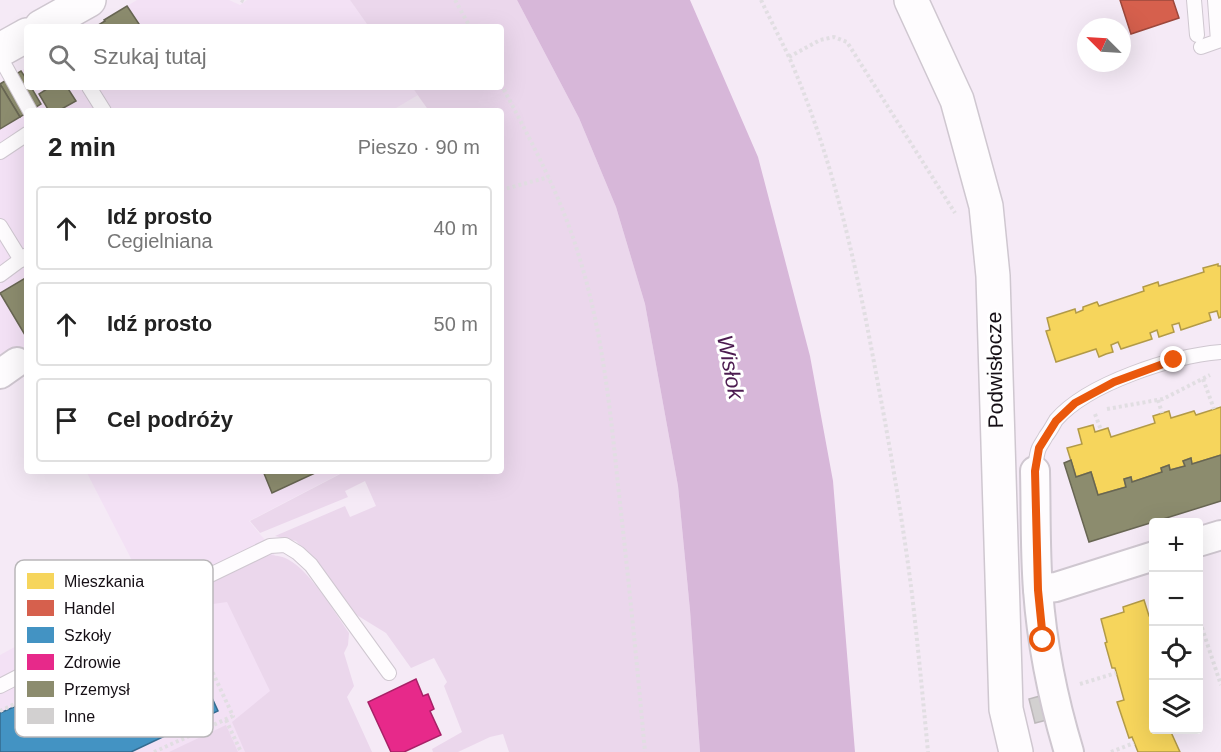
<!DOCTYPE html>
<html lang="pl">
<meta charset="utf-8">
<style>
:root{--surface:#fff;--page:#f2f2f2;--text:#222;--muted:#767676;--line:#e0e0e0}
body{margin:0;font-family:Arial,sans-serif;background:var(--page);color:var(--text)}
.controls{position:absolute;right:18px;bottom:18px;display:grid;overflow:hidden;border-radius:6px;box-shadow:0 6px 24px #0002}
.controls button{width:54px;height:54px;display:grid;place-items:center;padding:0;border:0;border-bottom:2px solid var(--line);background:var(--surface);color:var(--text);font:30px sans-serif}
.compass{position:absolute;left:1077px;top:18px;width:54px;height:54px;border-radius:50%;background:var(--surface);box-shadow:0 6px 24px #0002;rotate:294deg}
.stop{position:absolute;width:18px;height:18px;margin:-14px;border:4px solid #ea580c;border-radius:50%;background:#fff}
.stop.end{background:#ea580c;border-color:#fff;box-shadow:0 2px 6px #0008}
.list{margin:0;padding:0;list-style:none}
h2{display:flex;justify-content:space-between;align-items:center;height:78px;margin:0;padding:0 24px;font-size:26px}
h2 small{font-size:20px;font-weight:400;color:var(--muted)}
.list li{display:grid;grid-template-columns:39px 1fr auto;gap:18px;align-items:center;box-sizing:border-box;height:84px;margin:0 12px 12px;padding:0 12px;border:2px solid var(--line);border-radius:6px}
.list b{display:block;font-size:22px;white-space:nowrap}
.list p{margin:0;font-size:20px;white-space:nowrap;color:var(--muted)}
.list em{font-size:20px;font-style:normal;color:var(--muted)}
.icon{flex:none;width:33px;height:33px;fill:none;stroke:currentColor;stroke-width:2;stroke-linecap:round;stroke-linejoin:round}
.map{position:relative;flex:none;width:1221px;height:752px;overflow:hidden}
.search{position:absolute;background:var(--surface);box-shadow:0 6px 24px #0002;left:24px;top:24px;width:480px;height:66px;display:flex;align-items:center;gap:15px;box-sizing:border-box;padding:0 21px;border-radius:6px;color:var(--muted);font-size:22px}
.panel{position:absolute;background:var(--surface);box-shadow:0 6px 24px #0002;left:24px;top:108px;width:480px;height:366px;border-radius:6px}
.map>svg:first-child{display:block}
.built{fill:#f3e1f5}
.green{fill:#ebd7ec}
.water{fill:#d7b7d9}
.homes{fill:#f6d55c;stroke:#b29a47;stroke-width:1.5}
.shops{fill:#d6604d;stroke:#9c483c;stroke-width:1.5}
.schools{fill:#4393c3;stroke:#356b8f;stroke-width:1.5}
.health{fill:#e7298a;stroke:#a82167;stroke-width:1.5}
.industry{fill:#8c8c6e;stroke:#686653;stroke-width:1.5}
.building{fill:#d2d0d0;stroke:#bcb8ba;stroke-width:1.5}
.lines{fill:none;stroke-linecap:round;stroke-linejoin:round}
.service-casing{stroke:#cfc7d0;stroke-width:16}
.minor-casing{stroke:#cfc7d0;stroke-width:32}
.tertiary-casing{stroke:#cfc7d0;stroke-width:36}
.path{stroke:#e1dee2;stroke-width:4;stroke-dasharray:3 3;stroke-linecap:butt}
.service{stroke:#fefcfe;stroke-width:14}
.minor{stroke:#fefcfe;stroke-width:28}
.tertiary{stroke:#fefcfe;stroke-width:33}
.route{stroke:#ea580c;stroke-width:8}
.labels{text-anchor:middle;stroke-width:6;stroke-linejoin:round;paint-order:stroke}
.street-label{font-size:21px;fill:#150f15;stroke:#fff}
.water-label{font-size:22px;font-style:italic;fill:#4c1b50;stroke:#fff}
.key{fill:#fff;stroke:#b9b7b9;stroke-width:1.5}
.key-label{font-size:16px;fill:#150f15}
</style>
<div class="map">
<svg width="1221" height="752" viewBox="0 0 1221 752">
<rect width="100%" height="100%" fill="#f5eaf6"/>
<g class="built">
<path d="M137,0h92l11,5 7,-5h103l19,27h-276z"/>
<path d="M27,67v20h385l6,8 -27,16h-364v223l-2,1 2,10 -27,15v-276z"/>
<path d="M86,471h259l-96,50 21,25 99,206h-369v-97l141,-77z"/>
</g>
<g class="green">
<path d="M350,0h167l62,118 37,89 29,97 33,182 12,124 10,142h-191l-6,-18 -13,3 -32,15h-25l-1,-3 30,-17 -18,-46 3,-4 -13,-24 -23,10 -25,-35 -31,-19 -40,-53 -19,-20 -21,-5 70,-30 5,11 26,-11 -11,-25 -20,10 3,6 -88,36 -10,-12 96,-50h155v-63l1,-1 -1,-8v-288h-72l-17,-24h89v-60h-132z"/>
<path d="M271,555c7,1 12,1 18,5 21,11 46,53 60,73l-1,12 -4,8 10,33 -7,11 25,55h-127l-13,-30 38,-31 -43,-89 -28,4 -7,-15 67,-34z"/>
<path d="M226,725l12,27h-69z"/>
</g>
<path class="water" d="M517,0h173l68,157 52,199 23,125 22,271h-155l-10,-142 -12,-124 -33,-182 -29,-97 -37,-89z"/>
<g class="homes">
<path d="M1218,264v2h3v51l-2,1 -2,-7 -8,2 2,7 -30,10 -2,-7 -7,2 2,7 -15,5 -2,-7 -7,3 2,6 -31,10 -3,-7 -7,3 2,7 -7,2 -7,3 -3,-8 -40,13 -10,-31 4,-1 -3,-12 28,-9 1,4 7,-3v-3l14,-5 2,4 45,-15 -1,-4 15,-5 1,4 45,-14 -1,-4z"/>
<path d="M1221,407v48l-29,9 -1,-6 -8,3 2,5 -15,4 -1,-5 -8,3 1,4 -30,10 -1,-5 -7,2 2,8 -28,8 -7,-23 -15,5 -9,-29 15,-4 -4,-15 15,-4 2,7 13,-4 3,9 44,-14 -2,-7 16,-5 2,7 23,-7 2,4z"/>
<path d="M1144,600l5,16 5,-1v41l-4,1 4,11v62h16l10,22h-42l-6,-15 -3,1 -12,-36 7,-2 -9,-32h-3l-7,-25 2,-1 -6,-23 23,-7 -1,-5z"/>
</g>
<path class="shops" d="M1120,0h53l6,18 -48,16z"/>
<path class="schools" d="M171,609l47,102 -87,41h-131v-39l16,-7 7,17 40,-18 -2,-4 35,-16 12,27 49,-23 -28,-60z"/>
<path class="health" d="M416,679l7,17 5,-2 6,15 -4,2 11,24 -37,17h-13l-23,-50z"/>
<g class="industry">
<path d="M127,6l14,21h-46l10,-6 -1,-1z"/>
<path d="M21,71l6,9v7h4l10,17 -21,13 -20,-33z"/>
<path d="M0,84l20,33 -20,12z"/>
<path d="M50,87h17l9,14 -18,10h-9l-10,-17z"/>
<path d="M27,277v57l-2,1 -25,-42z"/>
<path d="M1221,455v46l-132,41 -25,-79 7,-3 5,17 15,-5 7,23 28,-8 -2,-8 7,-2 1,5 30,-10 -1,-4 8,-3 1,5 15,-4 -2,-5 8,-3 1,6z"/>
<path d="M263,471h52v2l-43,20z"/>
</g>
<path class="building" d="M1040,696l7,24 -12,3 -6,-24z"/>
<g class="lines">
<g class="service-casing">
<g id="service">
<path d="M1194,0l3,35"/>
<path d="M1201,47l17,-6 -3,-41"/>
<path d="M0,57l30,54"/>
<path d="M89,87l15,24"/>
<path d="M0,152l27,-18"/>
<path d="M0,226l21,34"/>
<path d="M0,275l27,-20"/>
<path d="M1035,471c1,-7 1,-16 4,-23 2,-4 5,-8 7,-12 4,-5 7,-11 10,-16 32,-37 117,-64 165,-68"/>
<path d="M0,686l66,-34 49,-31 155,-75 15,-1 13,8 13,12 78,108"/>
</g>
</g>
<g class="minor-casing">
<g id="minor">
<path d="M0,374l17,-12"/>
<path d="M1035,471c1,40 0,80 3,119 4,55 15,109 31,162"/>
<path d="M1198,542l23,-7"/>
<path d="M1038,589l18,-2 98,-31"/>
</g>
</g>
<g class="tertiary-casing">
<g id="tertiary">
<path d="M911,0l46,100 29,106 7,70 13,433 10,43"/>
<path d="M41,27l48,-27"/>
<path d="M0,50l27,-15"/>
</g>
</g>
<g class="path">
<path d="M241,0l4,2"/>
<path d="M455,0l15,27"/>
<path d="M761,0c9,19 19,38 28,57 42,96 65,198 84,300 15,79 29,158 39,237 6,53 11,105 16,158"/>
<path d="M789,57l31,-17 14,-3 13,5 108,171"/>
<path d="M501,84c29,55 59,110 77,169 24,75 32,154 40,232 10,89 19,178 27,267"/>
<path d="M501,190l48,-13"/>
<path d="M1203,379l11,30"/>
<path d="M1158,400l4,13"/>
<path d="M1107,409l56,-10 47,-24"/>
<path d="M1095,414l6,16"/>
<path d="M1198,616l23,69"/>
<path d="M1080,684l36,-11"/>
<path d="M0,711l17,-8 7,16 36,-15 -3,-5 17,-8 21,-32"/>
<path d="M226,720l15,32"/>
<path d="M154,752l79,-36 -50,-107"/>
<path d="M1111,752l23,-9"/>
</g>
<use href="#service" class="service"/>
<use href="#minor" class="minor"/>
<use href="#tertiary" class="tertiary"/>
</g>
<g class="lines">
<path class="route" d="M1043,640l-5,-50 -3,-119 4,-23 17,-27 19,-18 39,-21 60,-22"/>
</g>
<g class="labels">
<g class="street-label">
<text transform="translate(995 370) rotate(-91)" y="7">Podwisłocze</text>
</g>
<g class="water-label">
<text transform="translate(731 367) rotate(79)" y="8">Wisłok</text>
</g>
</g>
<rect x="15" y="560" width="198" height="177" rx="9" class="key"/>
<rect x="27" y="573" width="27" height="16" fill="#f6d55c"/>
<rect x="27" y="600" width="27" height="16" fill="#d6604d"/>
<rect x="27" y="627" width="27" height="16" fill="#4393c3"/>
<rect x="27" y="654" width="27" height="16" fill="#e7298a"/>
<rect x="27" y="681" width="27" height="16" fill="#8c8c6e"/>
<rect x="27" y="708" width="27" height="16" fill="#d2d0d0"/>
<g class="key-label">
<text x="64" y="587">Mieszkania</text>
<text x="64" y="614">Handel</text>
<text x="64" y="641">Szkoły</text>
<text x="64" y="668">Zdrowie</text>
<text x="64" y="695">Przemysł</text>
<text x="64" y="722">Inne</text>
</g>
</svg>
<div class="controls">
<button>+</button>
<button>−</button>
<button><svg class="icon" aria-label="locate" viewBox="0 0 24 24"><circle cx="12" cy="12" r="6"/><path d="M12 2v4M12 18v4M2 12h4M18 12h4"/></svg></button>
<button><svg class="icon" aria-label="layers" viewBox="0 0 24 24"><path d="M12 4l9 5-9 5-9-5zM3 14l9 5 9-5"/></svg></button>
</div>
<svg class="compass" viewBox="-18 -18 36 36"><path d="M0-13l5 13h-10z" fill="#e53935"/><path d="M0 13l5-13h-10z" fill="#767676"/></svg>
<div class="stop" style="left:1043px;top:640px"></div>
<div class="stop end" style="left:1174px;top:360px"></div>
<div class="search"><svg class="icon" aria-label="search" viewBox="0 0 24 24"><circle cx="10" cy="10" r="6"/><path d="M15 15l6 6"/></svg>Szukaj tutaj</div>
<section class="panel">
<h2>2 min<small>Pieszo · 90 m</small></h2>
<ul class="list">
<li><svg class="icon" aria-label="ahead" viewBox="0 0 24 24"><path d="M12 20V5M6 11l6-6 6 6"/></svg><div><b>Idź prosto</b><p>Cegielniana</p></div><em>40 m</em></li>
<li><svg class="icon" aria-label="ahead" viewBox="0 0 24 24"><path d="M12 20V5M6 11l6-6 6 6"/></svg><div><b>Idź prosto</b></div><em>50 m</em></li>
<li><svg class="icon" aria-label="arrive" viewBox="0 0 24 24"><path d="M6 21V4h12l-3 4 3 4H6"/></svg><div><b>Cel podróży</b></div></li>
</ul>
</section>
</div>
